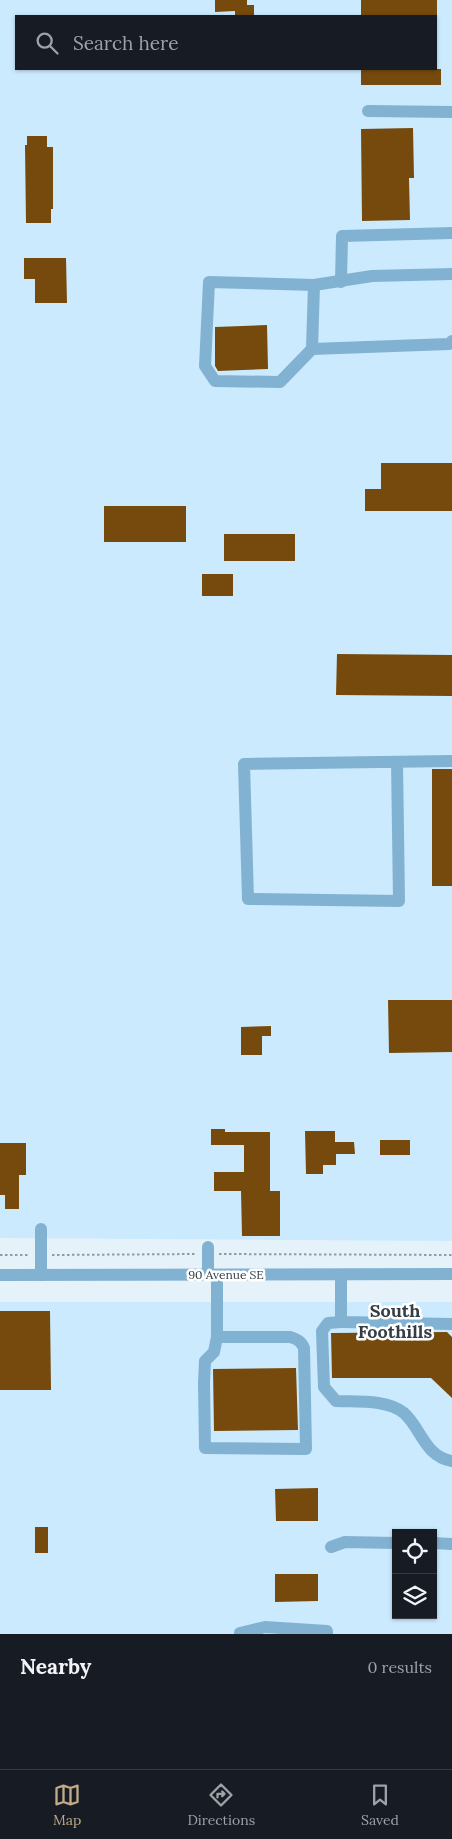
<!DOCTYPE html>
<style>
:root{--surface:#171b24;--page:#20242c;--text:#f1f3f6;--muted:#9ea1a6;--line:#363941;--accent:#c2ab87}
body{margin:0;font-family:Lora,serif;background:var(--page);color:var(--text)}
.controls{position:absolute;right:15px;bottom:15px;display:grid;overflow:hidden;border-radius:0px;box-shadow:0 1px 4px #0004}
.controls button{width:45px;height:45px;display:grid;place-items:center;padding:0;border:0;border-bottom:1px solid var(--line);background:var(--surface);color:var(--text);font:25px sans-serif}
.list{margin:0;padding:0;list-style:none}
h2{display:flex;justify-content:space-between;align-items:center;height:65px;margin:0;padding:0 20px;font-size:21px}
h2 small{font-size:16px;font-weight:400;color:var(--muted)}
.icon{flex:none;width:28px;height:28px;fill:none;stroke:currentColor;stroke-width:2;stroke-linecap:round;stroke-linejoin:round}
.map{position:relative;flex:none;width:452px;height:1634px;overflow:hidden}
.search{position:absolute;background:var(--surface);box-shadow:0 1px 4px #0004;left:15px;right:15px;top:15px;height:55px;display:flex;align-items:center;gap:12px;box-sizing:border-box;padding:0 18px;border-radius:0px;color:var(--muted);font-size:19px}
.sheet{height:135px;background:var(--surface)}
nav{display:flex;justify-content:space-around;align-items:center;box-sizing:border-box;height:70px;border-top:1px solid var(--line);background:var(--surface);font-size:14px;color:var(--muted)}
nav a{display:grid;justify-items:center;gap:2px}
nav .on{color:var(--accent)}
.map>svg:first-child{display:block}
.built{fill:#cceafe;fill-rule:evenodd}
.building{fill:#764a0c}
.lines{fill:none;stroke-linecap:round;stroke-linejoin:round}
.path{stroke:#909ca4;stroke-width:2;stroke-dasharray:2.5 2.5;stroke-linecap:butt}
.minor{stroke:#82b2d2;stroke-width:12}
.labels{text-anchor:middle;stroke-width:5;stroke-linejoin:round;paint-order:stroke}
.street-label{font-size:12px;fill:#323d45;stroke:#fff}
.district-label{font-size:18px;font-weight:bold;fill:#323d45;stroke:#fff}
</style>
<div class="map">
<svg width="452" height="1634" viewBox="0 0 452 1634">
<rect width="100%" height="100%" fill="#e6f2fa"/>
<g class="built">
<path d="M0,0h452v1241l-452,-3zM16,16h420v53h-420z"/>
<path d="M0,1302h452v332h-452zM396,1533h37v82h-37z"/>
</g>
<g class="building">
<path d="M215,0h32v5h7v11h-19v-5l-20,1z"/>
<rect x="361" y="0" width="76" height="16"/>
<rect x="361" y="69" width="80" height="16"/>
<path d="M413,128l1,50h-5l1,42 -48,1 -1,-92z"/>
<path d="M27,136h20v11h6v62h-2v14h-25l-1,-78h2z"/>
<path d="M24,258h42l1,45h-32v-24h-11z"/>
<path d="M267,325l1,44 -50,2 -3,-5v-39z"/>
<path d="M381,463h71v48h-87v-22h16z"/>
<rect x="104" y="506" width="82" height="36"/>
<rect x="224" y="534" width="71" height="27"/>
<rect x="202" y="574" width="31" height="22"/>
<path d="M337,654l115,1v41l-116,-1z"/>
<rect x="432" y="769" width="20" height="117"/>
<path d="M388,1000h64v52l-63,1z"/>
<path d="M271,1026v10h-9v19h-21v-28z"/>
<path d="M211,1129h14v3h45v59h10v45h-38l-1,-45h-27v-19h30v-27h-33z"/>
<path d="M305,1131h30v11h19l1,12h-19v11h-13v9h-17z"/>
<rect x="380" y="1140" width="30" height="15"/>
<path d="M0,1143h26v32h-7v34h-14v-14h-5z"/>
<path d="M0,1311h50l1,79h-51z"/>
<path d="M447,1332l5,5v61l-21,-20h-99l-1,-45z"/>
<path d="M296,1368l2,62 -84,1 -1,-62z"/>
<path d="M318,1488v33h-42l-1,-32z"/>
<rect x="35" y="1527" width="13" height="26"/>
<path d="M275,1574h43v27l-43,1z"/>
</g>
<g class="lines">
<g class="path">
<path d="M219,1254l233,1"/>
<path d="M0,1255h30"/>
<path d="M52,1255l145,-1"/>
</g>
<g class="minor">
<path d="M368,111l84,1"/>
<path d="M452,274l-80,2 -58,9 -105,-3 -4,84 10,15 65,1 32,-33 137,-5 3,-3"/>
<path d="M341,282l1,-46 110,-3"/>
<path d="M312,349l2,-64"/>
<path d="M397,762l2,139 -151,-2 -4,-135 208,-3"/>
<path d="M208,1247v28"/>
<path d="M0,1275l452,-1"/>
<path d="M41,1275v-46"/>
<path d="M217,1275v62l-3,15 -9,9 -1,22 1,65 101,1 -2,-101c-3,-7 -7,-9 -14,-11h-73"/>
<path d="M341,1275v47l111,2"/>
<path d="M341,1322l-13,1 -6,8 2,56 12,14c20,1 51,-2 68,12 17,15 21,44 48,48"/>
<path d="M433,1543l19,1"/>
<path d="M331,1547l14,-5 51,1"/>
<path d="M240,1634v-1l25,-6 62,4v3"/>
</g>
</g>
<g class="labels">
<g class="street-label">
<text x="226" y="1279">90 Avenue SE</text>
</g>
<g class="district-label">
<text x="395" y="1317">South<tspan x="395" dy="21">Foothills</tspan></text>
</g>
</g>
</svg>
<div class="controls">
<button><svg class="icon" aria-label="locate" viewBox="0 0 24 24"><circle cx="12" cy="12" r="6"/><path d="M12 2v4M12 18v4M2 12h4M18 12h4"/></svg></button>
<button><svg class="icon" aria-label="layers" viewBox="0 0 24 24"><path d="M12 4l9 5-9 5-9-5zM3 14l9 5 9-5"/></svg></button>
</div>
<div class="search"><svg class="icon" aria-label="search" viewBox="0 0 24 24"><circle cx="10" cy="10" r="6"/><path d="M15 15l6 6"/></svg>Search here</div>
</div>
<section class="sheet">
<h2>Nearby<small>0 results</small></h2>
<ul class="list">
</ul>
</section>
<nav>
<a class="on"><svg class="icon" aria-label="map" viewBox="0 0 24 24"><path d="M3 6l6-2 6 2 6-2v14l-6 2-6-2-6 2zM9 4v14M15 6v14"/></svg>Map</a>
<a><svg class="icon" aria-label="directions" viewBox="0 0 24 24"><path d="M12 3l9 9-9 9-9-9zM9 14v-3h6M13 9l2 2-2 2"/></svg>Directions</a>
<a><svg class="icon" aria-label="saved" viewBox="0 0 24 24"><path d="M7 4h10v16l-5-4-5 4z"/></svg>Saved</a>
</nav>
